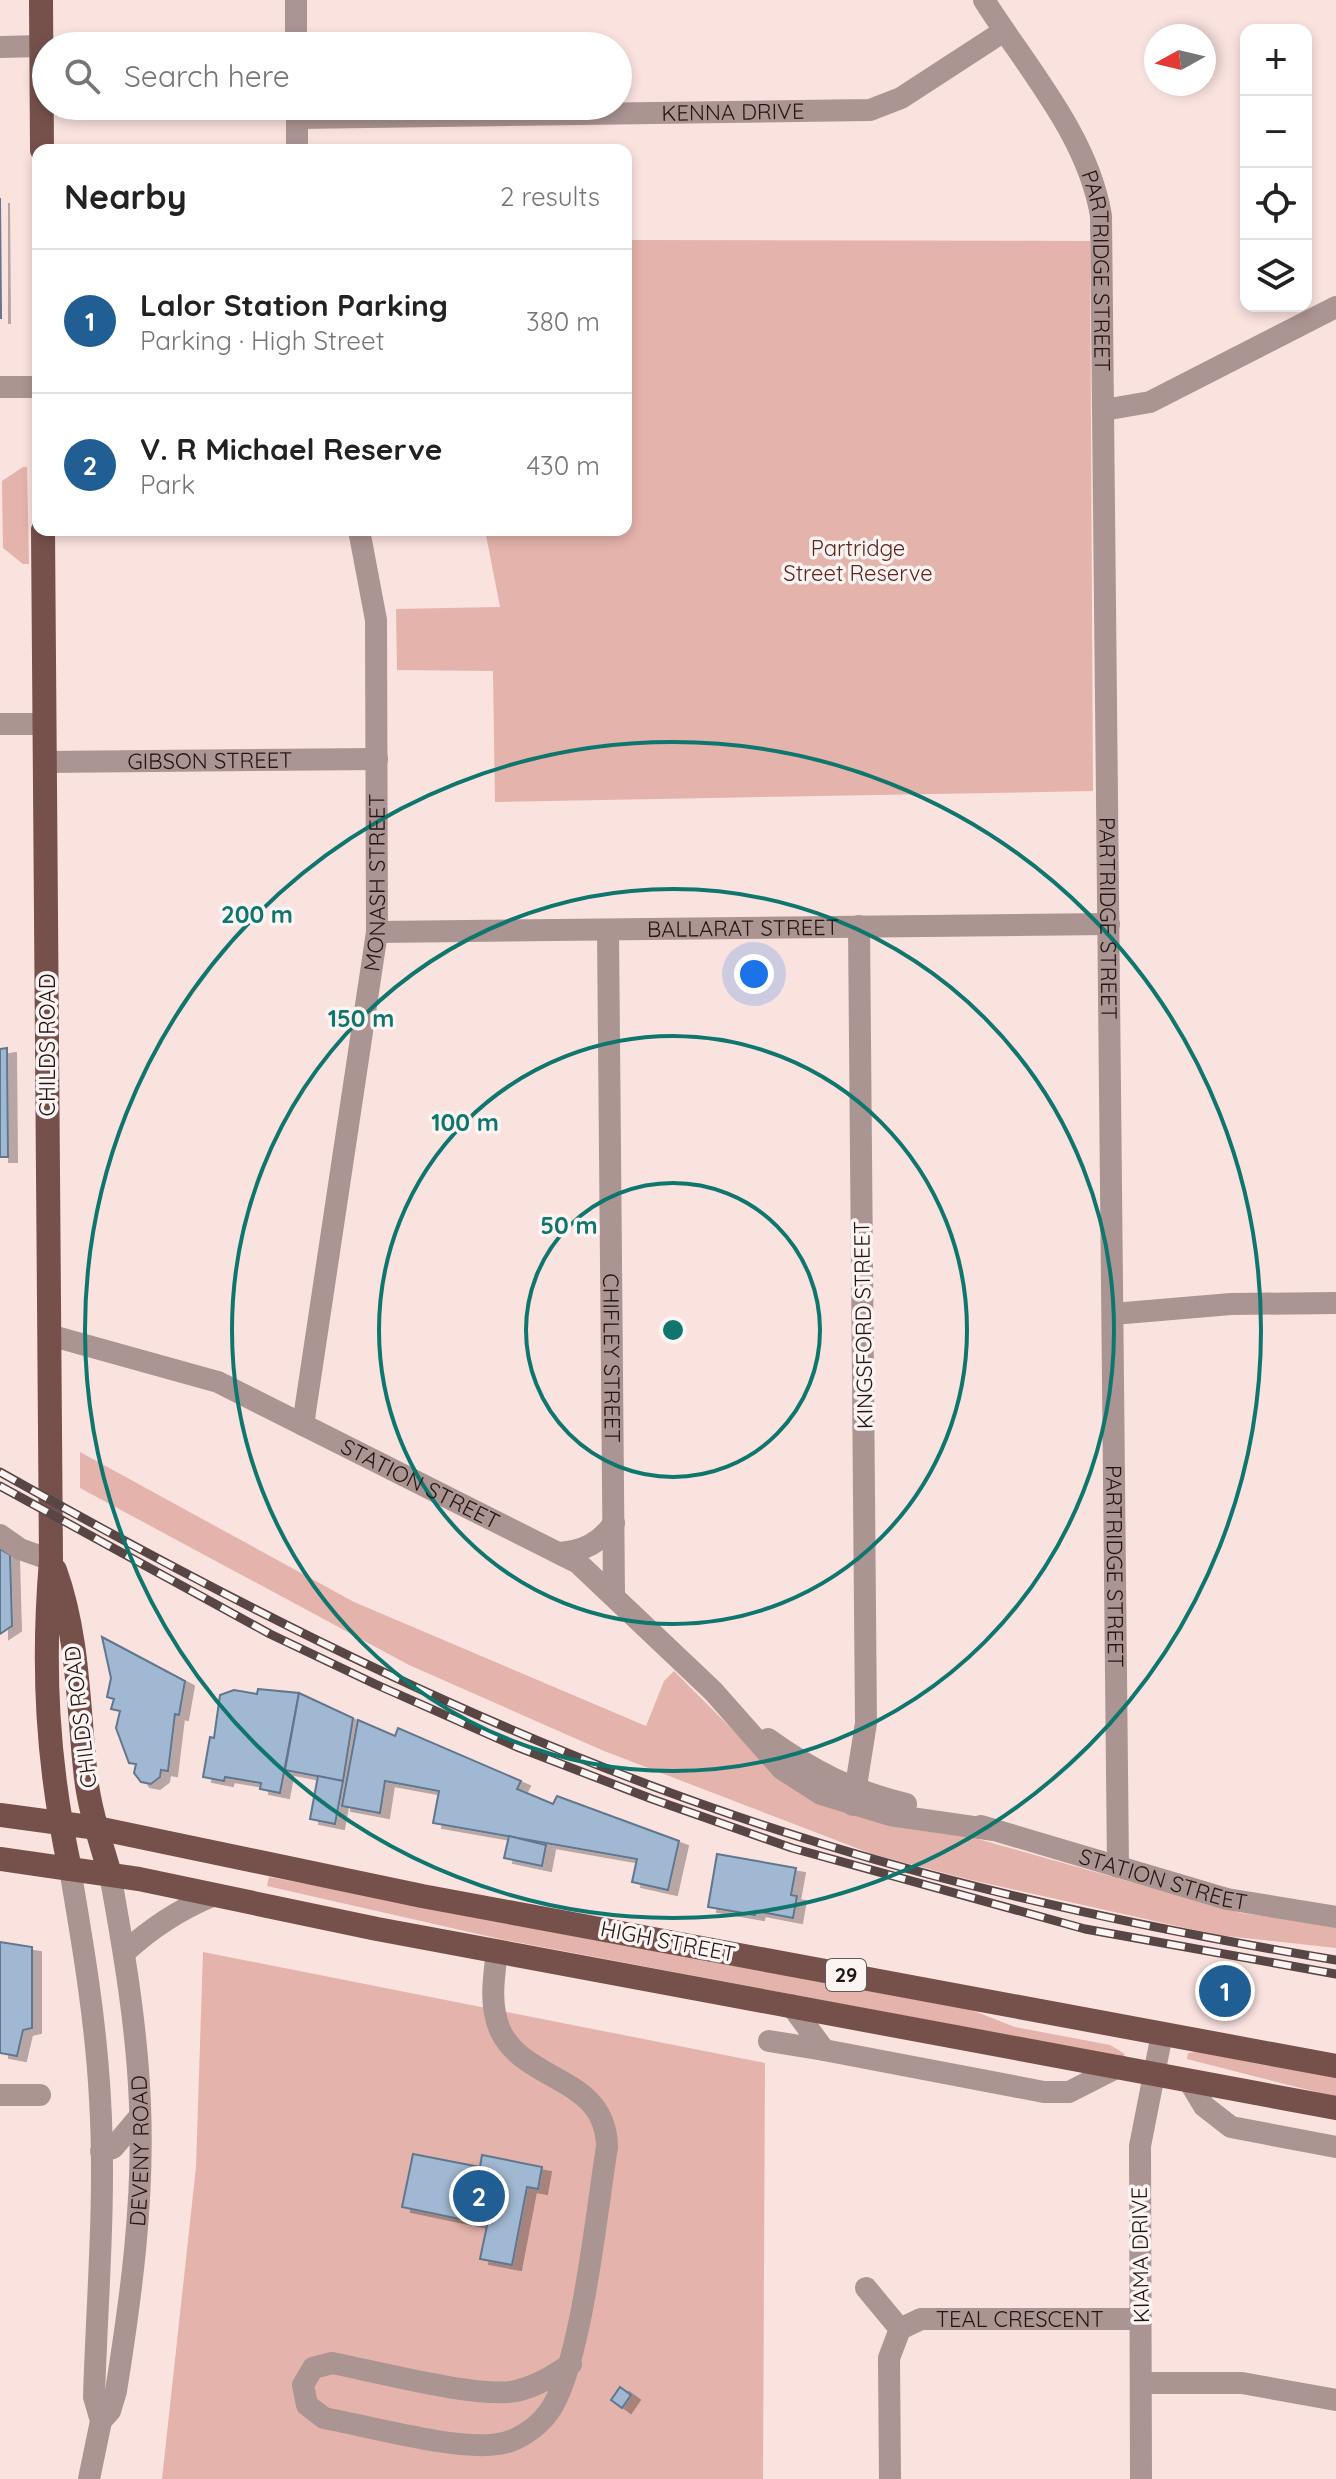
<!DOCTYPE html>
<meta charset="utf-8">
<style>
:root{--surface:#fff;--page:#f6f6f6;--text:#222;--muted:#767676;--line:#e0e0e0;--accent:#215e94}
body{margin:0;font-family:Quicksand,sans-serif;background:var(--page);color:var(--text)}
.controls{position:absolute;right:24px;top:24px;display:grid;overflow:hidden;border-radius:16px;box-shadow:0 4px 12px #0003}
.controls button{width:72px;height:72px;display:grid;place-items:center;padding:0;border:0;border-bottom:2px solid var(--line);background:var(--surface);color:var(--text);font:40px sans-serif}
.compass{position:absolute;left:1144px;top:24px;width:72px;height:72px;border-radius:50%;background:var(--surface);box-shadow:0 4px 12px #0003;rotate:262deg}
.you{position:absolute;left:754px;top:974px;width:28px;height:28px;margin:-20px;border:6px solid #fff;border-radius:50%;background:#1a73e8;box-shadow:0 0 0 12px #1a73e833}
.badge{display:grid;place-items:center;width:52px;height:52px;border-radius:50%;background:var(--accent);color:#fff;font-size:26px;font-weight:700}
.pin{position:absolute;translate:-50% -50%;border:4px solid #fff;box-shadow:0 2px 8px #0006}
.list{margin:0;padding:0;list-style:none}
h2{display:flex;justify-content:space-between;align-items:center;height:104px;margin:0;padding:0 32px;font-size:34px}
h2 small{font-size:26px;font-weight:400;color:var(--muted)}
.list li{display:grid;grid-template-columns:52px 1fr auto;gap:24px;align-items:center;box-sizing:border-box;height:144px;padding:0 32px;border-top:2px solid var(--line)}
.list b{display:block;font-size:30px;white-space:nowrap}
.list p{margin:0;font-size:26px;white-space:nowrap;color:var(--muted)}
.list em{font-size:26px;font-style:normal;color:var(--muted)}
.icon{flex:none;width:44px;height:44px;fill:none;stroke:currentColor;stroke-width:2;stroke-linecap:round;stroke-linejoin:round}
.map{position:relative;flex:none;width:1336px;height:2479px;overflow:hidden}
.search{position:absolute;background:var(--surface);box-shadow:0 4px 12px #0003;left:32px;top:32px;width:600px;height:88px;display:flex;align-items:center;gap:20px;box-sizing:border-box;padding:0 28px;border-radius:44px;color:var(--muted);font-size:30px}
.panel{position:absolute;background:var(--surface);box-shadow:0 4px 12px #0003;left:32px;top:144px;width:600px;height:392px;border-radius:16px}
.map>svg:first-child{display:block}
.green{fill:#e4b3ac}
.building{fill:#a0b8d1;stroke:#60778e;stroke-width:2;filter:url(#shadow)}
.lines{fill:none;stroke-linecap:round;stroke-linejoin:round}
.minor{stroke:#ab9592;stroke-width:22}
.major{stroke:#76514b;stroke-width:24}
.rail-casing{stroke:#574644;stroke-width:9}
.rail{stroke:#fcf4f2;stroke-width:6;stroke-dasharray:18;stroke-linecap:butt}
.ring{fill:none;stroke:#0f766e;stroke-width:4}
.labels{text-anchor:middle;stroke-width:7;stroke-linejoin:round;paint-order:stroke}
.shield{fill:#fcf4f2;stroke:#655957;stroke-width:2}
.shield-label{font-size:20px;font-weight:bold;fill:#241614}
.street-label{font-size:22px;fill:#241614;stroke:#fcf4f2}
.park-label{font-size:22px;fill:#60231d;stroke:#fcf4f2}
.centre{fill:#0f766e;stroke:#fcf4f2;stroke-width:4}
.ring-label{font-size:24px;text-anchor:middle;font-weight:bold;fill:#0f766e;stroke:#fcf4f2;stroke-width:7;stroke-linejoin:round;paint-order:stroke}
</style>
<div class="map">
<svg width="1336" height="2479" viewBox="0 0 1336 2479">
<defs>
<filter id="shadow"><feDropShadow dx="9" dy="5" stdDeviation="0" flood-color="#0004"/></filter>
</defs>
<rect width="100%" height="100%" fill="#fae2df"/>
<g class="green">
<path d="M626,240l464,1 3,550 -598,11 -2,-131 -96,-1 -1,-61 104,-2 -15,-77h141z"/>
<path d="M23,467h4l2,97h-6l-20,-16 -1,-67z"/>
<path d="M80,1452l274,150 292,124 18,-45 10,-10 92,92 201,73 274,77 95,12v23l-119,-13 -250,-56 -95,-25 -268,-103 -195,-86 -329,-177z"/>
<path d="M269,1877l692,129 54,21 95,18 15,9 -3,3 -622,-118 -233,-53z"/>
<path d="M203,1952l562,111 -2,416h-601l34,-312z"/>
<path d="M1196,2052l140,24v21l-149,-38 1,-6z"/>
</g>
<g class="building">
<path d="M0,198l1,120h-1z"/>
<path d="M7,1048l1,109h-8v-108z"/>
<path d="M0,1549l10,6 2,71 -12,8z"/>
<path d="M102,1637l83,44 -6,34 -4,-1 -7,57 -7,-1 -1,7 -9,7 -10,-2 -7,-9 2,-9 -7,-1 -13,-35 4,-17 -9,-2 3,-10 -7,-2 4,-19z"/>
<path d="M258,1689l41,4 -19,100 -20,-4 1,-6 -36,-6 -1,4 -21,-4 7,-40 4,1 6,-43 14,-5 23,4z"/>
<path d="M299,1693l54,25 -10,63 -58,-11z"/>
<path d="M358,1720l37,16 3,-8 123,53 -4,8 36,15 4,-8 122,45 -11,49 -36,-8 5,-23 -204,-36 6,-32 -54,-10 -5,32 -38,-7z"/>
<path d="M318,1776l25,5 -8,43 -25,-5z"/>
<path d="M509,1836l37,9 -4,21 -38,-8z"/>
<path d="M717,1854l79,14 -5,27 6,1 -4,22 -37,-7 -1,4 -47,-8z"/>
<path d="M0,1942l32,5v81l-9,2 -6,26 -17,-3z"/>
<path d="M413,2154l67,13 2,-12 60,12 -4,22 -11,-2 -15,78 -32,-6 9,-43 -9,-1 -1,8 -77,-16z"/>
<path d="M620,2387l11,8 -9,13 -11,-8z"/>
</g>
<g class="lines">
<g class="minor">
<path d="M296,0v46"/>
<path id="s1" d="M984,0c43,68 104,136 117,216l17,1651"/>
<path d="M0,47l41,-1"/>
<path d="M297,106v44"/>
<path id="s2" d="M297,118l573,-8 31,-12 103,-67"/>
<path d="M0,387h38"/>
<path d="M1104,410l46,-8 186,-95"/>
<path d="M0,724h44"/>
<path id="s3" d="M44,762l333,-3"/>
<path id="s4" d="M608,930l6,665"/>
<path id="s5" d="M377,932l732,-8"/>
<path d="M1113,1314l118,-10 105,-1"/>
<path id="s6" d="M49,1335l169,47 360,181 135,128 69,78 39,25 69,21 104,15"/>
<path id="s7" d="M303,1425l74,-493 -1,-312 -17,-90"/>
<path d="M0,1535l20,14 31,11"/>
<path d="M559,1553c25,-2 41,-10 55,-30"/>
<path d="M768,1739c44,32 85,52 138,65"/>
<path d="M853,1805l13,-82 -7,-797"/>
<path id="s8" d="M981,1826l246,73 109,18"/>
<path d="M70,1869c13,76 26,153 30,230 6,100 -3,199 -6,298l7,24 -12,58"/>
<path d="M497,1951c-3,26 -8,53 3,79 25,54 106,45 107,117 -10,60 -26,224 -59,266 -11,15 -32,29 -50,31 -40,7 -131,-18 -174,-26l-17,-13 -4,-20 10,-17 19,-5c41,8 148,36 184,28 21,-5 37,-15 55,-27"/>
<path d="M124,1953c27,-25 54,-43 88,-57"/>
<path d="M791,2005l33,45 220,42h25l51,-26"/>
<path d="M769,2041l55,9"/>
<path d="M1189,2081l15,25 27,21 105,20"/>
<path d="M0,2095h40"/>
<path d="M101,2151l12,-3 27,-32"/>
<path d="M866,2288l34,41"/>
<path d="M1141,2383h101l94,17"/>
<path id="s9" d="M101,2421l9,-10 6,-20c15,-94 28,-190 24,-286 -3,-78 -16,-154 -30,-231"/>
<path id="s10" d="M890,2479l-1,-121 11,-29 21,-10h220"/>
<path d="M1141,2479l-1,-333 22,-112"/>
</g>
<g class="major">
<path d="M41,0l1,150"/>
<path d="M43,530l8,1030c-9,108 -4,203 19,309"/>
<path d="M55,1570c24,66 23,139 31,208 4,33 15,65 24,96"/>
<path d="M0,1815l97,13 325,68 914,170"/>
<path d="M0,1859l139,20 238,50 959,179"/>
</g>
<g class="rail-casing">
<g id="rail">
<path d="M0,1472c254,143 517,276 797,364 176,56 357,94 539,124"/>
<path d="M0,1486l270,148 105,50 142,63 135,52 140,49 293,81 251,45"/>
</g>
</g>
<use href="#rail" class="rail"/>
</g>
<g class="ring">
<circle cx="673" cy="1330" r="147"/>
<circle cx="673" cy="1330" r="294"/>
<circle cx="673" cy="1330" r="441"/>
<circle cx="673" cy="1330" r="588"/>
</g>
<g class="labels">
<rect class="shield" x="826" y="1959" width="40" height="32" rx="6"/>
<g class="shield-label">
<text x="846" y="1982">29</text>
</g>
<g class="street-label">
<text dy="8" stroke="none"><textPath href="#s2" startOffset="436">KENNA DRIVE</textPath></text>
<text dy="8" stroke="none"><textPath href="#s1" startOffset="302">PARTRIDGE STREET</textPath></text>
<text dy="8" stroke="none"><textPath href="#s3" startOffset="166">GIBSON STREET</textPath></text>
<text dy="8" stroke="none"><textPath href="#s7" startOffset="548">MONASH STREET</textPath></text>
<text dy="8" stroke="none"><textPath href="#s1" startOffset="950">PARTRIDGE STREET</textPath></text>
<text dy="8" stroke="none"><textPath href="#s5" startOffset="366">BALLARAT STREET</textPath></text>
<text transform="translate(47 1045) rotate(-90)" y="8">CHILDS ROAD</text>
<text transform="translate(863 1325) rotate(-91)" y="8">KINGSFORD STREET</text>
<text dy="8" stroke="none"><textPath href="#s4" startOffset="428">CHIFLEY STREET</textPath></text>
<text dy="8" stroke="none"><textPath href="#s6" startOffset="402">STATION STREET</textPath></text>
<text dy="8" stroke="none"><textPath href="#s1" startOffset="1598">PARTRIDGE STREET</textPath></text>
<text transform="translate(80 1717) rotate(-97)" y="8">CHILDS ROAD</text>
<text dy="8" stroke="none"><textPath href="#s8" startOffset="190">STATION STREET</textPath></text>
<text transform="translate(668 1941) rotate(11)" y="8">HIGH STREET</text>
<text dy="8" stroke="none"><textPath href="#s9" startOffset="276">DEVENY ROAD</textPath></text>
<text transform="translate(1140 2255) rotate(-91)" y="8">KIAMA DRIVE</text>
<text dy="8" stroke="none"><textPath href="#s10" startOffset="274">TEAL CRESCENT</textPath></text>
</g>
<g class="park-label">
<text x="858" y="556">Partridge<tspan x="858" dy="25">Street Reserve</tspan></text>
</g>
</g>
<circle cx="673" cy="1330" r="12" class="centre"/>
<g class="ring-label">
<text x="257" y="923">200 m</text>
<text x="361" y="1027">150 m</text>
<text x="465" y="1131">100 m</text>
<text x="569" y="1234">50 m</text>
</g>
</svg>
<div class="controls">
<button>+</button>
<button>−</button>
<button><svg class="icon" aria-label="locate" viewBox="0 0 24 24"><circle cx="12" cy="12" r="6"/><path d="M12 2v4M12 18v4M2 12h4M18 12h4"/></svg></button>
<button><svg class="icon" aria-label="layers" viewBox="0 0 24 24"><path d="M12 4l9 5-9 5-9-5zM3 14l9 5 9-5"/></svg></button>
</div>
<svg class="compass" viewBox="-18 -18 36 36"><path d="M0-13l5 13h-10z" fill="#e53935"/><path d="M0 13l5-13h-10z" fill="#767676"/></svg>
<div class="you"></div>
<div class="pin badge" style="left:1225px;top:1991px">1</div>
<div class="pin badge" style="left:479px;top:2196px">2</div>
<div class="search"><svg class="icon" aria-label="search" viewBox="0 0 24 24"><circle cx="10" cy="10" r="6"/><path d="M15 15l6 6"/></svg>Search here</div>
<section class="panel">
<h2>Nearby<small>2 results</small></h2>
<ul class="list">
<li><span class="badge">1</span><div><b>Lalor Station Parking</b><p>Parking · High Street</p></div><em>380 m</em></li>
<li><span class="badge">2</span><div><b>V. R Michael Reserve</b><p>Park</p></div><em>430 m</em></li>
</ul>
</section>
</div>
